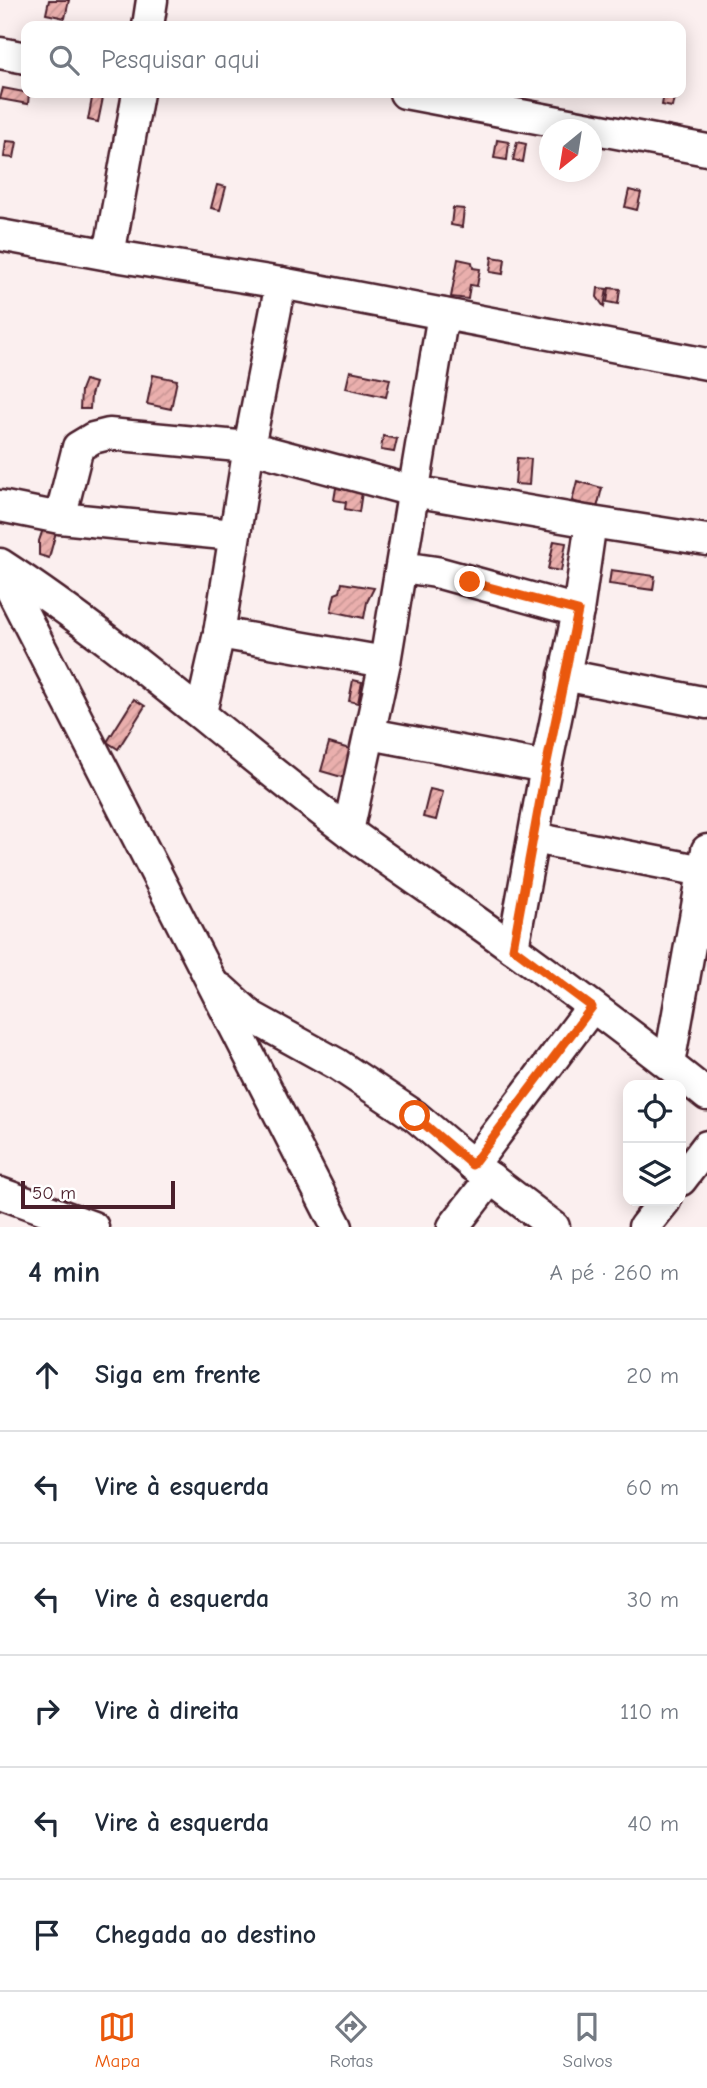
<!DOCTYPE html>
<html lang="pt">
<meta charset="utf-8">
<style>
:root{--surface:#fff;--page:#f6f6f7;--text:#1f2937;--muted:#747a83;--line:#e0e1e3;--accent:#ea580c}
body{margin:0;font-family:"Comic Neue",sans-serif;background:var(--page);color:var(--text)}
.controls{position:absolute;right:21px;bottom:21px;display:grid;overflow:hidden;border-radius:14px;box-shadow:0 4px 18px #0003}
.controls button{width:63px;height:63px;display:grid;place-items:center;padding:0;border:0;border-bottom:2px solid var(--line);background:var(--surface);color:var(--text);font:35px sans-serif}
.compass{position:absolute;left:539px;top:119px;width:63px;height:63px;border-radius:50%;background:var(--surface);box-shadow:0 4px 18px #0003;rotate:210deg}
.scale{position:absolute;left:21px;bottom:18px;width:154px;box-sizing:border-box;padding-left:7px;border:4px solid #4a1f2b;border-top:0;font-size:19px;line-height:24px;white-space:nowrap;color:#4a1f2b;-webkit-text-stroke:5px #fff;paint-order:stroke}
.stop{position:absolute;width:21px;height:21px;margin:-16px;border:5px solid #ea580c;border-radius:50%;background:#fff}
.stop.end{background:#ea580c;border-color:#fff;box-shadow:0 2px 7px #0008}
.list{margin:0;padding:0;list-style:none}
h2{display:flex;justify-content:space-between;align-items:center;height:91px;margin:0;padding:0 28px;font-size:30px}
h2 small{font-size:23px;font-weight:400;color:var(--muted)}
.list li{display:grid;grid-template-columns:46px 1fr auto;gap:21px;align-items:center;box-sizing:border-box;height:112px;padding:0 28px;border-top:2px solid var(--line)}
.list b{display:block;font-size:26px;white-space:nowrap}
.list em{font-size:23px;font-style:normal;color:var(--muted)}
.icon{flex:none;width:38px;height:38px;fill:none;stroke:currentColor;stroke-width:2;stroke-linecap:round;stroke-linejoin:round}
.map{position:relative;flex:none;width:707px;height:1227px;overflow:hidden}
.search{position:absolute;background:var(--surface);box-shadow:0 4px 18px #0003;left:21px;right:21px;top:21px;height:77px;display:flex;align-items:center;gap:18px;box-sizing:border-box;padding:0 24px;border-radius:14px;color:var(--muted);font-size:26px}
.sheet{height:763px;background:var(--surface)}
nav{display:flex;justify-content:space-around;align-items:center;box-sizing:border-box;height:98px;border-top:2px solid var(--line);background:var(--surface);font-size:19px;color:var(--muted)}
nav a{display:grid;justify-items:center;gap:4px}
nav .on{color:var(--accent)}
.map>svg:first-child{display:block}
.building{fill:url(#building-hatch);stroke:#4a1f2b;stroke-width:2}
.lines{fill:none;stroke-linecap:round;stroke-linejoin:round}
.minor-casing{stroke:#4a1f2b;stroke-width:35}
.minor{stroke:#fff;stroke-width:30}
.route{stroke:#ea580c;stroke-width:9}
</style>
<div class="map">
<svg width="707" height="1227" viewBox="0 0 707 1227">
<defs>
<pattern id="building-hatch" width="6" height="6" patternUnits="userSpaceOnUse" patternTransform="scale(1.75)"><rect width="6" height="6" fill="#eaafad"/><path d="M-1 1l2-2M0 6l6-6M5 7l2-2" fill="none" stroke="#ca9695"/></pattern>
</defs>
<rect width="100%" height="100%" fill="#fbefef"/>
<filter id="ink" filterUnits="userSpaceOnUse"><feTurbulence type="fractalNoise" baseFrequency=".0143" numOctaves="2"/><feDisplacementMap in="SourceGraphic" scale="14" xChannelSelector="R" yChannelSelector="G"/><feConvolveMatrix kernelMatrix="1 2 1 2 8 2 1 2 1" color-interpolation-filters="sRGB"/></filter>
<g filter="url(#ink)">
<g class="building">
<path d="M49,0h20l-4,18 -19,-4z"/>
<path d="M3,88l26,5 -1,11 -28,-5z"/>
<path d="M93,93h11l-6,29 -10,-2z"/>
<path d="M664,93h11l-3,14 -10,-2z"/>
<path d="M497,140l12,2 -2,18 -13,-2z"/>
<path d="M6,141l11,1 -3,16 -10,-1z"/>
<path d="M517,142l9,2 -3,18 -10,-2z"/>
<path d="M217,185l9,2 -6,23 -9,-2z"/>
<path d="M629,190l12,3 -4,17 -12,-3z"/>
<path d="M453,208l11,1 -2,18 -11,-2z"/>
<path d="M492,257l13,2 -2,15 -13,-2z"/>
<path d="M458,259l14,3 1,6 7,1 -3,17 -7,-1 -2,14 -17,-2z"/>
<path d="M598,288l9,1 -3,18 -7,-10z"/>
<path d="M609,288l11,1 -2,15 -11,-2z"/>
<path d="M350,371l40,8 -4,18 -40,-9z"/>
<path d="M153,375l24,5 -6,29 -24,-5z"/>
<path d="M85,380l10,3 -4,12 -1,14h-10l1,-19z"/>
<path d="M383,436l14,3 -3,13 -13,-2z"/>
<path d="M517,458l14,1 -2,26 -14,-1z"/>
<path d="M577,481l25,7 -5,20 -25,-7z"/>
<path d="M336,488l26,4 -3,20 -14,-3 1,-7 -12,-2z"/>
<path d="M43,529l13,3 -7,26 -10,-3v-14z"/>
<path d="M554,541l12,2 -5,28 -13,-2z"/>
<path d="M611,570l44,6 -2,14 -44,-6z"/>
<path d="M342,583l32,5 -7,14 -3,16 -33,-7 4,-17 5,-2z"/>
<path d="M353,680l9,2 -4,21 -9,-2z"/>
<path d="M134,699l11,7 -27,43 -11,-7z"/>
<path d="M329,743l24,7 -8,28 -24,-7z"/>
<path d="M430,789l13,3 -7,28 -13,-3z"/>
</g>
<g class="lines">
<g class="minor-casing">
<g id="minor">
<path d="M148,26l4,-26"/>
<path d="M0,53l26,5"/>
<path d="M405,93l302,57"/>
<path d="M0,235l109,20 172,28 426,81"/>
<path d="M109,255l29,-162"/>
<path d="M0,506l60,12 18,-71 15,-9 16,-4 140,13 164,44 178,31 116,18"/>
<path d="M60,518l174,17"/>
<path d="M0,564c123,80 232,180 349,268 54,40 110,76 164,116 66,48 131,96 194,147"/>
<path d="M402,567l34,5 142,39"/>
<path d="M0,568l337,659"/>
<path d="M219,633l166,29"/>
<path d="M564,675l143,28"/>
<path d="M201,713l18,-80 30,-186 32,-164"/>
<path d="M370,734l176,33"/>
<path d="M348,831l37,-169 58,-348"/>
<path d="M534,838l169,33"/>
<path d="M513,948l33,-181 32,-156 13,-89"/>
<path d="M221,989l31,28 85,47 78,52 58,49 81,62"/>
<path d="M669,1064l38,-214"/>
<path d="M473,1165l119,-158"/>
<path d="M681,1180l26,-34"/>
<path d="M0,1193l93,34"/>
<path d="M453,1227l38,-49"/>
<path d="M644,1227l21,-26"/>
</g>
</g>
<use href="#minor" class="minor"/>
</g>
</g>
<g class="lines" filter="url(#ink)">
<path class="route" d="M415,1116l57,49 120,-158 -79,-59 33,-181 32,-156 -108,-29"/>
</g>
</svg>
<div class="controls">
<button><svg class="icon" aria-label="locate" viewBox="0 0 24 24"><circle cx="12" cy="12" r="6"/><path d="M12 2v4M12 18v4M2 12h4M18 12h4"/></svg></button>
<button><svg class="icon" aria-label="layers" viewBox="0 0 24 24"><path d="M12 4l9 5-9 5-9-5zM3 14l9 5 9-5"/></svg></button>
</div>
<svg class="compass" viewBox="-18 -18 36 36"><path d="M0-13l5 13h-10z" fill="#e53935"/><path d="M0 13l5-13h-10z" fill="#747a83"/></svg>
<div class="scale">50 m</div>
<div class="stop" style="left:415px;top:1116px"></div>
<div class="stop end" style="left:470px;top:582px"></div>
<div class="search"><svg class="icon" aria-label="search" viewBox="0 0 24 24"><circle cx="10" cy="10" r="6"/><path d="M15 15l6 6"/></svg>Pesquisar aqui</div>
</div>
<section class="sheet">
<h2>4 min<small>A pé · 260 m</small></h2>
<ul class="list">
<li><svg class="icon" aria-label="ahead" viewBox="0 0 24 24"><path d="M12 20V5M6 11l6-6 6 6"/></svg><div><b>Siga em frente</b></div><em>20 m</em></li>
<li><svg class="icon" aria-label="left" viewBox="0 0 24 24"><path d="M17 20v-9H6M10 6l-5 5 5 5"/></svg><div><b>Vire à esquerda</b></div><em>60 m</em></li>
<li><svg class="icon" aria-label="left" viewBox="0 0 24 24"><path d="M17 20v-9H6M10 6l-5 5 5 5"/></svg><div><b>Vire à esquerda</b></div><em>30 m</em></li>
<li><svg class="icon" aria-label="right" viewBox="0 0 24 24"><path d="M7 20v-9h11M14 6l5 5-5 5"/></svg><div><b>Vire à direita</b></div><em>110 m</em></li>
<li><svg class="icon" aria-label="left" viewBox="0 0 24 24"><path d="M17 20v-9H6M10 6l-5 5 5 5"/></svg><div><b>Vire à esquerda</b></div><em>40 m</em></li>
<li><svg class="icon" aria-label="arrive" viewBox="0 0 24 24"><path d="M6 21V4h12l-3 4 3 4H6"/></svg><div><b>Chegada ao destino</b></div></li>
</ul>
</section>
<nav>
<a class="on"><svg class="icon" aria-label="map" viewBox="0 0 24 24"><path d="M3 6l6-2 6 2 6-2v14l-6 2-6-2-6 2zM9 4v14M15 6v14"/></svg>Mapa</a>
<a><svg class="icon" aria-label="directions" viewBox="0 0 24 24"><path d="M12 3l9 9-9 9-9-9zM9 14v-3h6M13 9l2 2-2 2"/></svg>Rotas</a>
<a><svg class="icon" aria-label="saved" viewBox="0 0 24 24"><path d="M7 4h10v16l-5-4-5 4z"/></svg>Salvos</a>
</nav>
